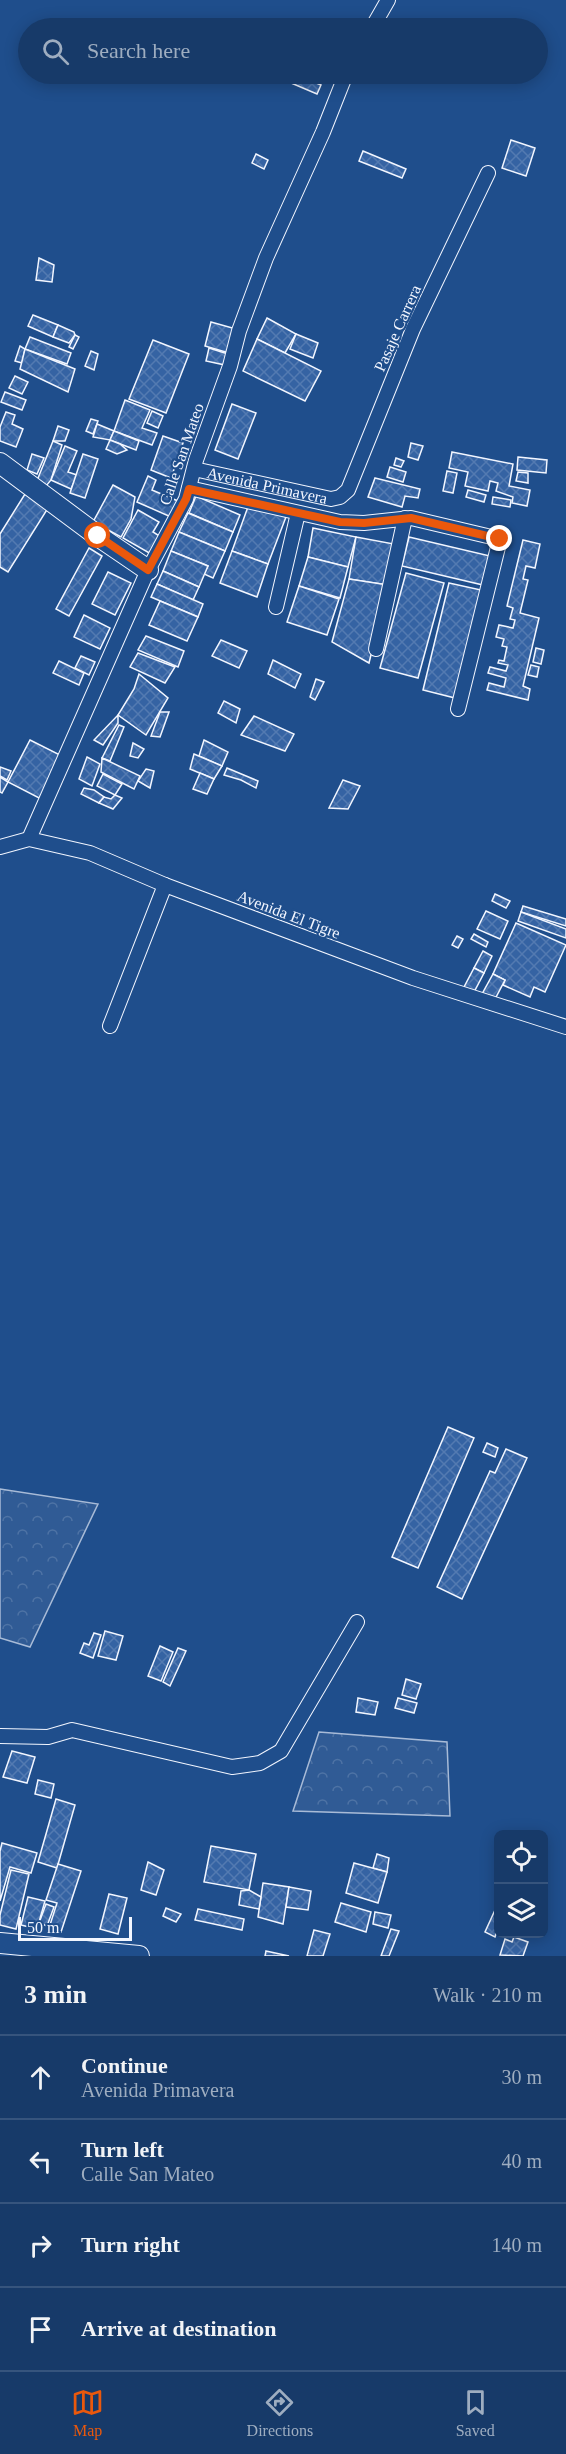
<!DOCTYPE html>
<meta charset="utf-8">
<style>
:root{--surface:#173a69;--page:#20416f;--text:#f1f3f6;--muted:#9eadc0;--line:#36547d;--accent:#ea580c}
body{margin:0;font-family:"Times New Roman",serif;background:var(--page);color:var(--text)}
.controls{position:absolute;right:18px;bottom:18px;display:grid;overflow:hidden;border-radius:9px;box-shadow:0 3px 15px #0003}
.controls button{width:54px;height:54px;display:grid;place-items:center;padding:0;border:0;border-bottom:2px solid var(--line);background:var(--surface);color:var(--text);font:30px sans-serif}
.scale{position:absolute;left:18px;bottom:15px;width:114px;box-sizing:border-box;padding-left:6px;border:3px solid #f2f6ff;border-top:0;font-size:16px;line-height:21px;white-space:nowrap;color:#f2f6ff;-webkit-text-stroke:4px #1f4e8c;paint-order:stroke}
.stop{position:absolute;width:18px;height:18px;margin:-14px;border:4px solid #ea580c;border-radius:50%;background:#fff}
.stop.end{background:#ea580c;border-color:#fff;box-shadow:0 2px 6px #0008}
.list{margin:0;padding:0;list-style:none}
h2{display:flex;justify-content:space-between;align-items:center;height:78px;margin:0;padding:0 24px;font-size:26px}
h2 small{font-size:20px;font-weight:400;color:var(--muted)}
.list li{display:grid;grid-template-columns:39px 1fr auto;gap:18px;align-items:center;box-sizing:border-box;height:84px;padding:0 24px;border-top:2px solid var(--line)}
.list b{display:block;font-size:22px;white-space:nowrap}
.list p{margin:0;font-size:20px;white-space:nowrap;color:var(--muted)}
.list em{font-size:20px;font-style:normal;color:var(--muted)}
.icon{flex:none;width:33px;height:33px;fill:none;stroke:currentColor;stroke-width:2;stroke-linecap:round;stroke-linejoin:round}
.map{position:relative;flex:none;width:566px;height:1956px;overflow:hidden}
.search{position:absolute;background:var(--surface);box-shadow:0 3px 15px #0003;left:18px;right:18px;top:18px;height:66px;display:flex;align-items:center;gap:15px;box-sizing:border-box;padding:0 21px;border-radius:33px;color:var(--muted);font-size:22px}
.sheet{height:414px;background:var(--surface)}
nav{display:flex;justify-content:space-around;align-items:center;box-sizing:border-box;height:84px;border-top:2px solid var(--line);background:var(--surface);font-size:16px;color:var(--muted)}
nav a{display:grid;justify-items:center;gap:3px}
nav .on{color:var(--accent)}
.map>svg:first-child{display:block}
.forest{fill:url(#forest-crowns);stroke:#a8bbd7;stroke-width:1.5}
.building{fill:url(#building-cross-hatch);stroke:#f2f6ff;stroke-width:1.5}
.lines{fill:none;stroke-linecap:round;stroke-linejoin:round}
.street-casing{stroke:#f2f6ff;stroke-width:16}
.secondary-casing{stroke:#f2f6ff;stroke-width:22}
.street{stroke:#1f4e8c;stroke-width:14}
.secondary{stroke:#1f4e8c;stroke-width:20}
.route{stroke:#ea580c;stroke-width:8}
.labels{text-anchor:middle;stroke-width:4.5;stroke-linejoin:round;paint-order:stroke}
.street-label{font-size:16px;fill:#f2f6ff;stroke:#1f4e8c}
</style>
<div class="map">
<svg width="566" height="1956" viewBox="0 0 566 1956">
<defs>
<pattern id="forest-crowns" width="20" height="18" patternUnits="userSpaceOnUse" patternTransform="scale(1.5)"><rect width="20" height="18" fill="#305b95"/><path d="M2 6a3 3 0 1 1 6 0M12 15a3 3 0 1 1 6 0" fill="none" stroke="#4e73a5"/></pattern>
<pattern id="building-cross-hatch" width="8" height="8" patternUnits="userSpaceOnUse" patternTransform="scale(1.5)"><rect width="8" height="8" fill="#3563a3"/><path d="M0 0l8 8M0 8l8-8" fill="none" stroke="#537ab1"/></pattern>
</defs>
<rect width="100%" height="100%" fill="#1f4e8c"/>
<g class="forest">
<path d="M0,1489l98,15 -68,143 -30,-9z"/>
<path d="M319,1732l128,10 3,74 -157,-5z"/>
</g>
<g class="building">
<path d="M270,74h25l26,11 -4,9z"/>
<path d="M511,140l24,8 -9,28 -24,-8z"/>
<path d="M363,151l43,18 -4,9 -43,-17z"/>
<path d="M256,154l12,6 -4,9 -12,-6z"/>
<path d="M39,258l15,7 -2,17 -16,-2z"/>
<path d="M33,315l25,10 -5,12 -25,-11z"/>
<path d="M267,318l29,16 -11,19 -28,-14z"/>
<path d="M211,322l25,7 -7,24 -24,-7z"/>
<path d="M58,325l16,7 1,3 -6,8 -16,-6z"/>
<path d="M296,334l22,9 -5,15 -23,-9z"/>
<path d="M75,335l4,2 -6,12 -4,-2z"/>
<path d="M30,337l41,16 -4,11 -42,-15z"/>
<path d="M257,339l64,32 -16,30 -62,-30z"/>
<path d="M153,340l36,14 -23,59 -37,-14z"/>
<path d="M20,346l5,3 -3,14 -7,-2z"/>
<path d="M209,348l19,6 -3,11 -19,-4z"/>
<path d="M25,349l50,20 -7,23 -48,-23z"/>
<path d="M91,351l7,3 -4,16 -9,-4z"/>
<path d="M15,376l13,6 -6,12 -13,-6z"/>
<path d="M5,392l21,8 -4,10 -21,-8z"/>
<path d="M125,400l25,10 -8,18 15,5 -5,12 -38,-14z"/>
<path d="M232,404l24,9 -18,46 -23,-9z"/>
<path d="M152,411l11,5 -5,12 -11,-5z"/>
<path d="M6,412l9,3 -3,9 11,5 -7,18 -16,-6v-14z"/>
<path d="M91,419l7,2 -5,13 -7,-3z"/>
<path d="M97,424l17,7 -4,9 -17,-3z"/>
<path d="M58,426l11,4 -4,11h-12z"/>
<path d="M114,431l25,10 -3,9 -26,-10z"/>
<path d="M163,436l20,7 -12,35 -20,-8z"/>
<path d="M110,440l10,4 7,6 -10,4 -11,-5z"/>
<path d="M53,441l9,4 -11,35 -5,6 -10,-3z"/>
<path d="M411,443l12,3 -5,14 -10,-3z"/>
<path d="M65,446l12,5 -9,21 9,3 -6,14 -20,-9z"/>
<path d="M452,452l61,12 -4,22 21,4 -3,16 -15,-3 1,-6 -17,-6 2,-8 -8,-2 -2,10 -23,-5 3,-14 -19,-4z"/>
<path d="M32,454l12,4 -7,16 -10,-4z"/>
<path d="M83,454l15,5 -13,39 -15,-5z"/>
<path d="M518,457l29,3 -1,13 -29,-3z"/>
<path d="M396,458l8,3 -3,6 -7,-2z"/>
<path d="M390,467l16,5 -3,10 -16,-5z"/>
<path d="M447,471l10,2 -4,20 -10,-2z"/>
<path d="M518,472l10,1v10l-12,-2z"/>
<path d="M148,476l8,4 -4,10 26,11 -7,16 -34,-15z"/>
<path d="M375,478l45,11 -2,9 -13,-2 -3,11 -34,-10z"/>
<path d="M113,485l22,12 -4,22 -10,18 -28,-15z"/>
<path d="M468,490l18,5 -2,7 -18,-5z"/>
<path d="M25,494l23,14 -40,64 -8,-5v-33z"/>
<path d="M196,496l44,19 -7,17 -44,-19z"/>
<path d="M493,497l18,3 -1,7 -18,-3z"/>
<path d="M249,504l37,13 -18,47 -36,-13z"/>
<path d="M138,510l21,12 -6,10 8,5 -10,17 -28,-16z"/>
<path d="M188,513l45,19 -8,19 -46,-19z"/>
<path d="M313,528l43,9 -8,30 -40,-10z"/>
<path d="M179,532l46,19 -12,27 -9,-4 4,-8 -37,-15z"/>
<path d="M356,537l38,7 -6,41 -39,-6z"/>
<path d="M409,537l81,19 -7,29 -81,-19z"/>
<path d="M523,540l17,4 -5,24 -9,-2 -3,13 5,1 -8,33 19,5 -16,68 7,3 -2,11 -41,-10 2,-7 15,4 2,-9 -18,-5 2,-6 16,4 2,-6 -10,-2 1,-3 5,1 3,-14 -5,-1 2,-7 -8,-2 3,-12 14,3 2,-8 -5,-1 3,-11 -6,-2z"/>
<path d="M89,548l13,8 -33,60 -13,-7z"/>
<path d="M171,551l37,15 -9,21 -36,-16z"/>
<path d="M232,551l36,13 -11,33 -37,-14z"/>
<path d="M308,557l40,10 -8,31 -41,-12z"/>
<path d="M163,571l36,16 -6,13 -36,-16z"/>
<path d="M108,572l23,11 -16,32 -23,-11z"/>
<path d="M406,573l38,10 -26,95 -38,-10z"/>
<path d="M349,579l39,6 -19,78 -37,-21z"/>
<path d="M449,583l32,7 -26,108 -32,-8z"/>
<path d="M157,584l46,20 -5,13 -47,-20z"/>
<path d="M299,586l40,13 -12,36 -40,-13z"/>
<path d="M160,601l38,16 -11,24 -38,-16z"/>
<path d="M84,615l26,13 -10,21 -26,-12z"/>
<path d="M146,636l38,15 -6,16 -40,-17z"/>
<path d="M221,640l26,11 -8,17 -27,-12z"/>
<path d="M536,648l8,2 -3,14 -8,-2z"/>
<path d="M138,653l37,14 -10,16 -35,-16z"/>
<path d="M81,656l14,6 -6,13 -14,-7z"/>
<path d="M273,660l28,14 -6,14 -27,-14z"/>
<path d="M59,661l25,12 -5,12 -26,-12z"/>
<path d="M531,665l8,2 -2,10 -9,-2z"/>
<path d="M139,674l29,24 -22,37 -28,-20 16,-26z"/>
<path d="M316,679l8,3 -9,18 -5,-3z"/>
<path d="M224,701l16,8 -4,14 -18,-10z"/>
<path d="M160,712h9l-9,25 -9,-1z"/>
<path d="M118,715v8l-15,22 -9,-5z"/>
<path d="M254,716l40,18 -9,17 -44,-16z"/>
<path d="M119,725l5,2 -14,34 -8,-3z"/>
<path d="M30,740l34,17 -21,43 -35,-18z"/>
<path d="M204,740l24,12 -6,14 -23,-10z"/>
<path d="M133,743l11,6 -6,9 -8,-2z"/>
<path d="M194,754l28,12 -8,13 -24,-10z"/>
<path d="M87,757l13,7 -8,22 -13,-7z"/>
<path d="M102,758l38,18 -6,13 -33,-17z"/>
<path d="M0,767l11,4 -4,9 -7,-4z"/>
<path d="M227,768l31,13 -2,7 -15,-8 -17,-5z"/>
<path d="M146,769l8,2 -4,17 -12,-7z"/>
<path d="M200,773l14,6 -7,15 -14,-5z"/>
<path d="M103,774l19,10 -7,11 -18,-9z"/>
<path d="M0,777l8,5 -6,11 -2,-1z"/>
<path d="M343,780l17,6 -12,23 -19,-1z"/>
<path d="M84,788l10,2 10,7 -5,6 -18,-9z"/>
<path d="M115,795l7,3 -9,11 -14,-6 5,-6 7,2z"/>
<path d="M495,894l15,7 -4,7 -14,-7z"/>
<path d="M523,906l43,13v7l-45,-14z"/>
<path d="M486,911l22,10 -8,18 -23,-10z"/>
<path d="M521,912l45,17v9l-48,-17z"/>
<path d="M516,923l50,22 -21,47 -11,-5 -4,10 -27,-12 2,-5 -12,-6z"/>
<path d="M474,934l14,8 -2,5 -15,-8z"/>
<path d="M457,936l6,3 -5,9 -6,-3z"/>
<path d="M483,951l9,5 -8,17 -10,-5z"/>
<path d="M474,968l10,5 -11,21 -10,-5z"/>
<path d="M493,974l12,6 -11,21 -12,-7z"/>
<path d="M448,1427l26,11 -56,130 -26,-11z"/>
<path d="M487,1443l11,5 -3,9 -12,-5z"/>
<path d="M506,1449l21,9 -65,141 -25,-12 53,-116 5,2z"/>
<path d="M105,1631l18,5 -7,24 -18,-4z"/>
<path d="M94,1633l7,2 -8,23 -13,-5 4,-10 5,2z"/>
<path d="M160,1646l13,6 -12,29 -13,-5z"/>
<path d="M178,1648l8,3 -16,35 -7,-4z"/>
<path d="M406,1679l15,5 -5,15 -14,-4z"/>
<path d="M358,1698l20,4 -3,13 -19,-3z"/>
<path d="M398,1698l19,5 -3,10 -19,-5z"/>
<path d="M12,1751l23,6 -8,26 -24,-6z"/>
<path d="M38,1780l16,4 -3,14 -16,-4z"/>
<path d="M56,1799l19,6 -18,63 -19,-6z"/>
<path d="M2,1843l35,10 -6,20 -21,-6 -10,34v-50z"/>
<path d="M211,1846l45,8 -7,36 -45,-8z"/>
<path d="M377,1854l12,4 -2,14 -14,-4z"/>
<path d="M148,1862l16,8 -8,25 -15,-5z"/>
<path d="M354,1863l33,9 -9,31 -32,-10z"/>
<path d="M58,1864l23,7 -20,61 -12,-4 8,-25 -11,-3z"/>
<path d="M11,1870l18,4 -13,55 -16,-4v-10z"/>
<path d="M263,1883l26,4 -6,37 -25,-7z"/>
<path d="M289,1887l22,4 -3,19 -22,-3z"/>
<path d="M249,1890l12,7 -2,12 -20,-4 2,-14z"/>
<path d="M109,1894l18,4 -9,36 -18,-5z"/>
<path d="M28,1897l17,4 -8,28 -16,-4z"/>
<path d="M341,1903l30,9 -5,20 -31,-10z"/>
<path d="M46,1904l8,3 -7,19 -8,-3z"/>
<path d="M166,1908l15,6 -5,8 -13,-6z"/>
<path d="M198,1909l46,10 -2,11 -47,-10z"/>
<path d="M495,1910l3,2v16l-3,9 -10,-5z"/>
<path d="M375,1912l16,3 -3,13 -15,-4z"/>
<path d="M391,1929l8,2 -10,25h-8z"/>
<path d="M314,1930l16,4 -7,22h-16z"/>
<path d="M514,1937l14,5 -5,14 -23,-1 5,-16 7,3z"/>
<path d="M266,1951l23,5h-24z"/>
</g>
<g class="lines">
<g class="street-casing">
<g id="street">
<path d="M372,28l16,-28"/>
<path id="s1" d="M194,469l137,30 9,-2 8,-7 65,-161 75,-156"/>
<path d="M189,488l151,34 24,1 47,-5 89,21 -42,170"/>
<path d="M276,607l22,-94"/>
<path d="M376,649l29,-131"/>
<path d="M29,839l119,-269 38,-71 10,-39 34,-94 9,-35 27,-73 57,-126 23,-58"/>
<path d="M0,847l29,-8 61,14 75,32 248,93 153,49"/>
<path d="M110,1026l55,-141"/>
<path d="M0,1736l48,1 24,-7 160,37 28,-4 21,-12 76,-129"/>
</g>
</g>
<g class="secondary-casing">
<g id="secondary">
<path d="M0,463l98,73 50,34"/>
<path d="M0,1943l139,13"/>
</g>
</g>
<use href="#street" class="street"/>
<use href="#secondary" class="secondary"/>
</g>
<g class="lines">
<path class="route" d="M98,536l50,34 38,-71 3,-10 151,33 24,1 47,-5 89,21"/>
</g>
<g class="labels">
<g class="street-label">
<text transform="translate(397 328) rotate(-66)" y="6">Pasaje Carrera</text>
<text transform="translate(181 454) rotate(-71)" y="6">Calle San Mateo</text>
<text dy="6" stroke="none"><textPath href="#s1" startOffset="75">Avenida Primavera</textPath></text>
<text transform="translate(289 914) rotate(21)" y="6">Avenida El Tigre</text>
</g>
</g>
</svg>
<div class="controls">
<button><svg class="icon" aria-label="locate" viewBox="0 0 24 24"><circle cx="12" cy="12" r="6"/><path d="M12 2v4M12 18v4M2 12h4M18 12h4"/></svg></button>
<button><svg class="icon" aria-label="layers" viewBox="0 0 24 24"><path d="M12 4l9 5-9 5-9-5zM3 14l9 5 9-5"/></svg></button>
</div>
<div class="scale">50 m</div>
<div class="stop" style="left:98px;top:536px"></div>
<div class="stop end" style="left:500px;top:539px"></div>
<div class="search"><svg class="icon" aria-label="search" viewBox="0 0 24 24"><circle cx="10" cy="10" r="6"/><path d="M15 15l6 6"/></svg>Search here</div>
</div>
<section class="sheet">
<h2>3 min<small>Walk · 210 m</small></h2>
<ul class="list">
<li><svg class="icon" aria-label="ahead" viewBox="0 0 24 24"><path d="M12 20V5M6 11l6-6 6 6"/></svg><div><b>Continue</b><p>Avenida Primavera</p></div><em>30 m</em></li>
<li><svg class="icon" aria-label="left" viewBox="0 0 24 24"><path d="M17 20v-9H6M10 6l-5 5 5 5"/></svg><div><b>Turn left</b><p>Calle San Mateo</p></div><em>40 m</em></li>
<li><svg class="icon" aria-label="right" viewBox="0 0 24 24"><path d="M7 20v-9h11M14 6l5 5-5 5"/></svg><div><b>Turn right</b></div><em>140 m</em></li>
<li><svg class="icon" aria-label="arrive" viewBox="0 0 24 24"><path d="M6 21V4h12l-3 4 3 4H6"/></svg><div><b>Arrive at destination</b></div></li>
</ul>
</section>
<nav>
<a class="on"><svg class="icon" aria-label="map" viewBox="0 0 24 24"><path d="M3 6l6-2 6 2 6-2v14l-6 2-6-2-6 2zM9 4v14M15 6v14"/></svg>Map</a>
<a><svg class="icon" aria-label="directions" viewBox="0 0 24 24"><path d="M12 3l9 9-9 9-9-9zM9 14v-3h6M13 9l2 2-2 2"/></svg>Directions</a>
<a><svg class="icon" aria-label="saved" viewBox="0 0 24 24"><path d="M7 4h10v16l-5-4-5 4z"/></svg>Saved</a>
</nav>
